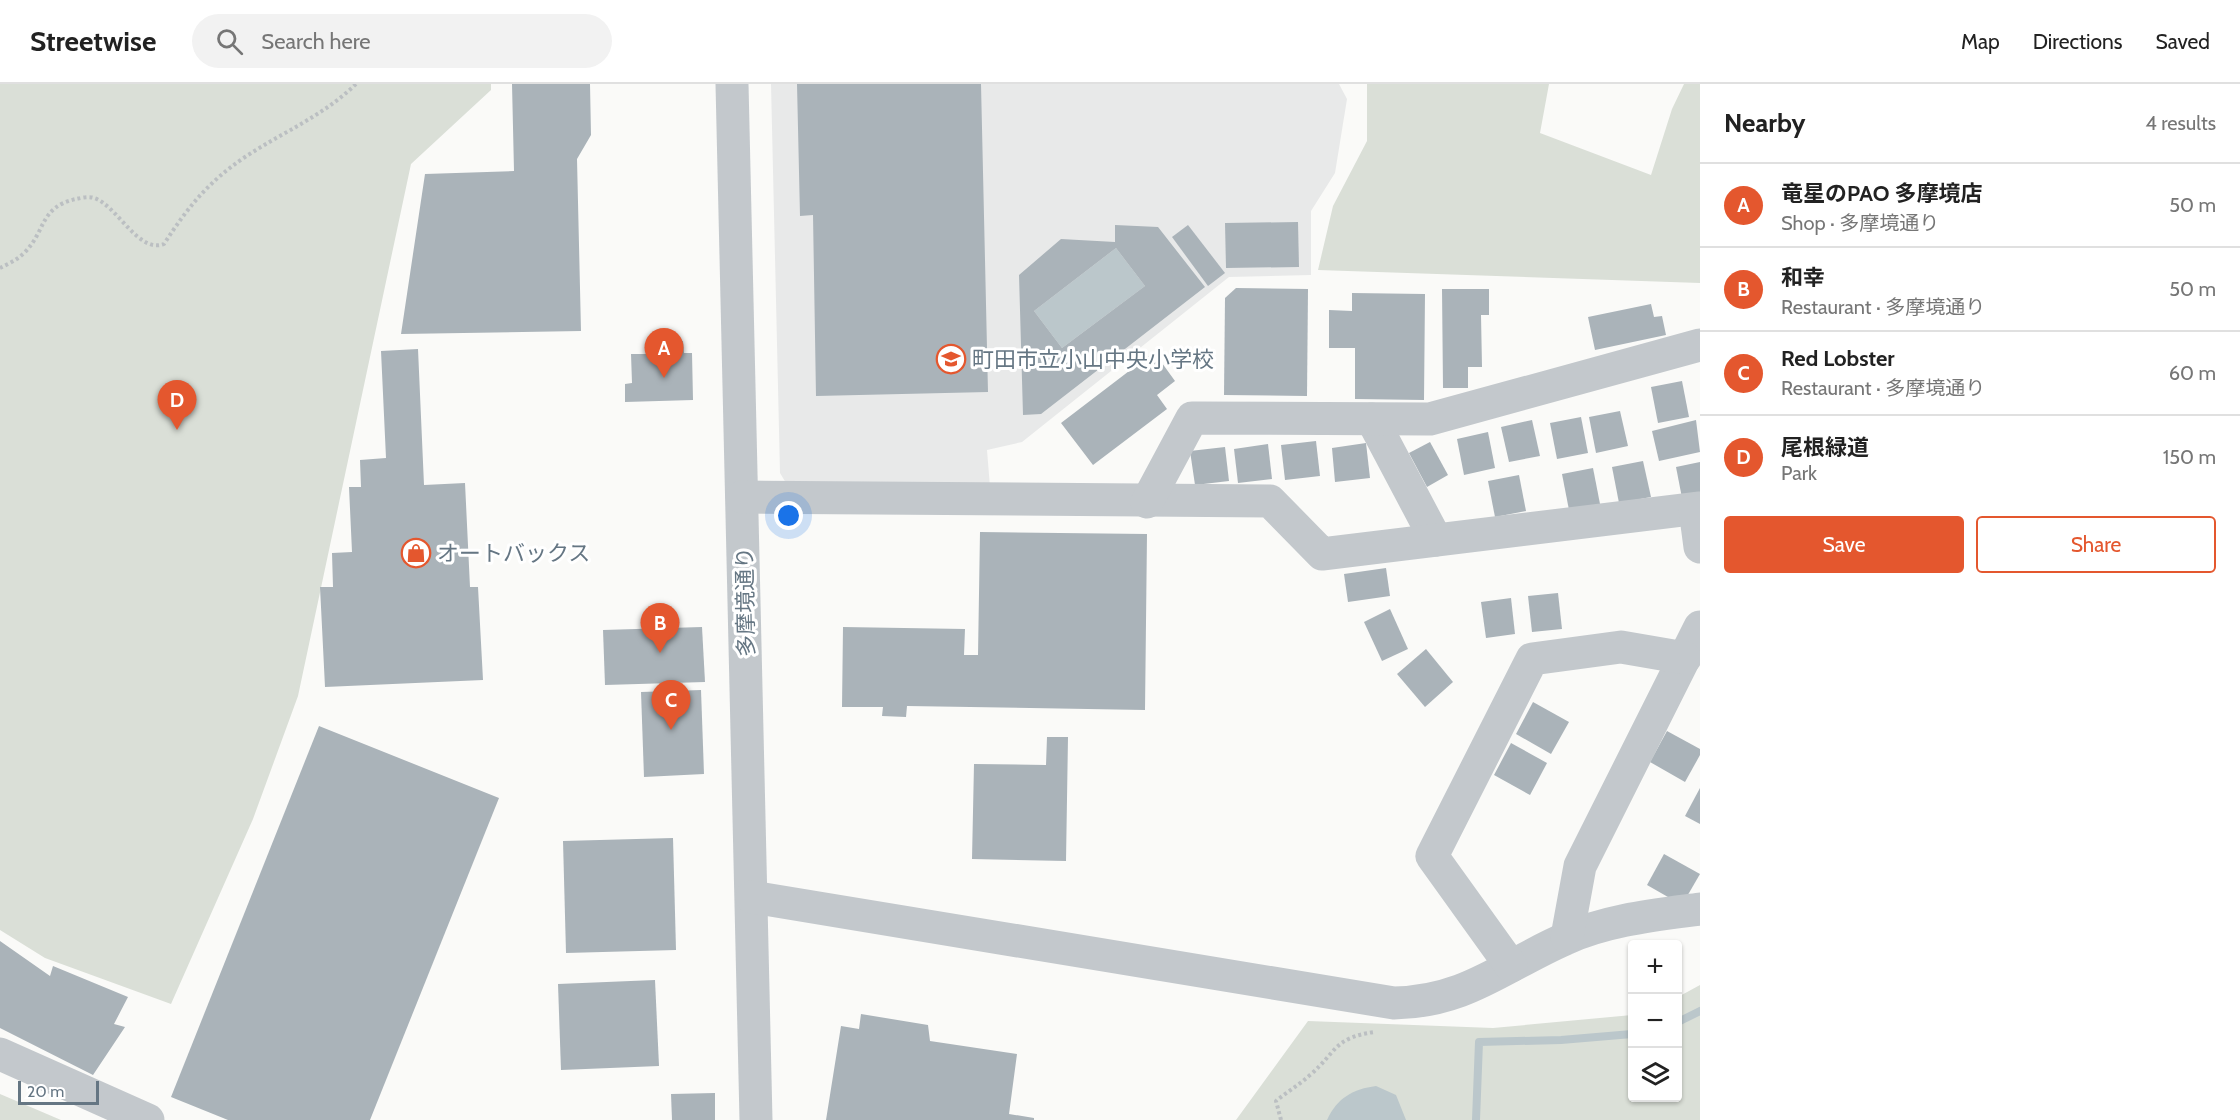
<!DOCTYPE html>
<meta charset="utf-8">
<style>
:root{--surface:#fff;--page:#f2f2f2;--text:#222;--muted:#767676;--line:#e0e0e0;--accent:#e4572e}
body{margin:0;font-family:Cabin,"Noto Sans JP",sans-serif;background:var(--page);color:var(--text)}
.controls{position:absolute;right:18px;bottom:18px;display:grid;overflow:hidden;border-radius:6px;box-shadow:0 2px 4px #0004}
.controls button{width:54px;height:54px;display:grid;place-items:center;padding:0;border:0;border-bottom:2px solid var(--line);background:var(--surface);color:var(--text);font:30px sans-serif}
.scale{position:absolute;left:18px;bottom:15px;width:81px;box-sizing:border-box;padding-left:6px;border:3px solid #657683;border-top:0;font-size:16px;line-height:21px;white-space:nowrap;color:#657683;-webkit-text-stroke:4px #fff;paint-order:stroke}
.you{position:absolute;left:789px;top:432px;width:21px;height:21px;margin:-15px;border:4px solid #fff;border-radius:50%;background:#1a73e8;box-shadow:0 0 0 9px #1a73e833}
.badge{display:grid;place-items:center;width:39px;height:39px;border-radius:50%;background:var(--accent);color:#fff;font-size:20px;font-weight:700}
.pin{position:absolute;translate:-50% -50px;filter:drop-shadow(0 2px 3px #0008)}
.pin::after{content:'';position:absolute;top:32px;width:21px;height:18px;background:inherit;clip-path:polygon(0 0,100% 0,50% 100%)}
.list{margin:0;padding:0;list-style:none}
h2{display:flex;justify-content:space-between;align-items:center;height:78px;margin:0;padding:0 24px;font-size:26px}
h2 small{font-size:20px;font-weight:400;color:var(--muted)}
.list li{display:grid;grid-template-columns:39px 1fr auto;gap:18px;align-items:center;box-sizing:border-box;height:84px;padding:0 24px;border-top:2px solid var(--line)}
.list b{display:block;font-size:22px;white-space:nowrap}
.list p{margin:0;font-size:20px;white-space:nowrap;color:var(--muted)}
.list em{font-size:20px;font-style:normal;color:var(--muted)}
.actions{display:flex;gap:12px;padding:18px 24px}
.actions a{flex:1;padding:14px 0;border:2px solid var(--accent);border-radius:6px;text-align:center;font-size:21px;color:var(--accent)}
.actions .main{background:var(--accent);color:#fff}
.icon{flex:none;width:33px;height:33px;fill:none;stroke:currentColor;stroke-width:2;stroke-linecap:round;stroke-linejoin:round}
.map{position:relative;flex:none;width:1700px;height:1036px;overflow:hidden}
header{display:flex;align-items:center;gap:36px;box-sizing:border-box;height:84px;padding:0 30px;background:var(--surface);border-bottom:2px solid var(--line)}
header strong{font-size:28px}
nav{display:flex;gap:33px;margin-inline-start:auto;font-size:21px}
.search{width:420px;height:54px;background:var(--page);display:flex;align-items:center;gap:15px;box-sizing:border-box;padding:0 21px;border-radius:33px;color:var(--muted);font-size:22px}
main{display:flex}
aside{flex:1;background:var(--surface)}
.map>svg:first-child{display:block}
.built{fill:#e8e9e9}
.green{fill:#dadfd7}
.water{fill:#bbc7cb}
.lines{fill:none;stroke-linecap:round;stroke-linejoin:round}
.stream{stroke:#bbc7cb;stroke-width:8}
.building{fill:#aab3b9;fill-rule:evenodd}
.path{stroke:#bbbfc2;stroke-width:4;stroke-dasharray:3 3;stroke-linecap:butt}
.minor{stroke:#c3c8cc;stroke-width:33}
.labels{text-anchor:middle;stroke-width:6;stroke-linejoin:round;paint-order:stroke}
.poi-label{font-size:22px;fill:#657683;stroke:#fff;text-anchor:start}
.street-label{font-size:22px;fill:#657683;stroke:#fff}
</style>
<header>
<strong>Streetwise</strong>
<div class="search"><svg class="icon" aria-label="search" viewBox="0 0 24 24"><circle cx="10" cy="10" r="6"/><path d="M15 15l6 6"/></svg>Search here</div>
<nav><a>Map</a><a>Directions</a><a>Saved</a></nav>
</header>
<main>
<div class="map">
<svg width="1700" height="1036" viewBox="0 0 1700 1036">
<rect width="100%" height="100%" fill="#fafaf8"/>
<path class="built" d="M771,0h568l8,15 -12,74 -24,38v64l-82,2 -207,165 -35,8 3,37 -204,-4 -6,-10z"/>
<g class="green">
<path d="M0,0h491v6l-80,74 -113,532 -45,123 -82,185 -126,-46 -45,-28z"/>
<path d="M1367,0h182l-9,49 111,42 21,-66 12,-25h16v199l-382,-13 15,-64 34,-65z"/>
<path d="M1700,901v135h-464l72,-99 185,7 139,-13v83h46v-101z"/>
<path d="M0,1010l61,26h-61z"/>
</g>
<g class="water">
<path d="M1116,164l29,38 -83,62 -28,-37z"/>
<path d="M1376,1002l20,9 10,25h-79c10,-22 26,-31 49,-34z"/>
</g>
<g class="lines">
<g class="stream">
<path d="M1678,938l22,-11"/>
<path d="M1476,1036l3,-78 82,-2 71,-6"/>
</g>
</g>
<g class="building">
<path d="M512,0h78l1,51 -14,24 4,172 -180,3 24,-160 89,-3z"/>
<path d="M797,0h184l7,308 -172,4 -3,-181 -13,1z"/>
<path d="M1298,138l1,45 -73,1 -1,-45z"/>
<path d="M1115,141l43,2 47,60 -164,127 -18,1 -4,-140 42,-36 54,3zM1116,164l29,38 -83,62 -28,-37z"/>
<path d="M1188,141l37,48 -17,13 -36,-49z"/>
<path d="M1236,204l72,1 -1,107 -83,-1 1,-97z"/>
<path d="M1442,205h47v26h-8l1,52h-14v21h-25z"/>
<path d="M1352,209l73,1 -1,106 -69,-1v-51h-26v-38l23,1z"/>
<path d="M1651,220l3,13 8,-1 4,19 -71,15 -7,-33z"/>
<path d="M683,257l1,12h8l1,47 -68,2v-18l7,-1 -1,-29h19v-12z"/>
<path d="M418,265l6,136 41,-2 5,104h8l5,93 -158,7 -5,-100h13l-1,-34 20,-1 -3,-65h12l-1,-27 26,-2 -5,-107z"/>
<path d="M1154,268l21,29 -18,14 10,14 -74,56 -32,-42z"/>
<path d="M1682,297l7,36 -31,6 -7,-36z"/>
<path d="M1620,327l8,35 -32,7 -7,-36z"/>
<path d="M1581,333l7,36 -31,6 -7,-36z"/>
<path d="M1532,336l8,36 -31,6 -8,-35z"/>
<path d="M1696,336l4,32 -41,9 -7,-30z"/>
<path d="M1488,348l7,36 -31,7 -7,-36z"/>
<path d="M1316,357l4,35 -35,4 -4,-35z"/>
<path d="M1430,358l18,33 -21,12 -18,-34z"/>
<path d="M1366,359l4,35 -35,4 -3,-34z"/>
<path d="M1268,360l4,35 -34,4 -4,-34z"/>
<path d="M1225,363l4,34 -34,4 -5,-34z"/>
<path d="M1643,377l8,36 -32,6 -7,-36z"/>
<path d="M1700,378v37l-17,4 -7,-36z"/>
<path d="M1593,384l7,36 -31,6 -7,-36z"/>
<path d="M1519,391l7,36 -31,6 -7,-36z"/>
<path d="M980,448l167,2 -2,176 -238,-4 -1,11 -24,-1 1,-9h-41l1,-80 122,2 -1,26h14z"/>
<path d="M1386,484l4,28 -42,6 -4,-28z"/>
<path d="M1558,509l4,36 -30,3 -4,-36z"/>
<path d="M1511,514l4,36 -29,4 -5,-36z"/>
<path d="M1390,525l18,40 -26,12 -18,-39z"/>
<path d="M702,543l3,55 -100,3 -2,-55z"/>
<path d="M1426,565l27,33 -28,25 -28,-33z"/>
<path d="M701,606l3,84 -60,3 -3,-85z"/>
<path d="M1533,618l36,20 -18,32 -35,-20z"/>
<path d="M319,642l180,72 -129,322h-142l-57,-23z"/>
<path d="M1667,647l33,18v6l-15,27 -35,-20z"/>
<path d="M1047,653h21l-2,124 -94,-2 2,-95 72,1z"/>
<path d="M1511,659l36,20 -17,32 -36,-20z"/>
<path d="M1700,704v36l-15,-8z"/>
<path d="M673,754l3,112 -110,3 -3,-112z"/>
<path d="M1664,770l36,20 -18,31 -35,-20z"/>
<path d="M0,857l50,35 3,-10 75,31 -14,27 11,3 -32,48 -93,-47z"/>
<path d="M655,896l4,86 -98,4 -3,-86z"/>
<path d="M861,930l67,11 2,16 87,13 -8,60 25,4v2h-208l15,-94 18,3z"/>
<path d="M715,1009v27h-43l-1,-26z"/>
</g>
<g class="lines">
<g class="path">
<path d="M0,184c8,-4 17,-8 24,-15 22,-21 15,-46 52,-54 5,-1 12,-3 18,-1 23,7 44,56 70,46 24,-37 44,-62 81,-87 38,-25 78,-41 111,-73"/>
<path d="M1281,1036l-5,-19c11,-9 23,-16 34,-26 27,-23 23,-37 64,-43"/>
</g>
<g class="minor">
<path d="M732,0l24,1036"/>
<path d="M1372,335l64,121"/>
<path d="M742,413l528,4 52,53 378,-46"/>
<path d="M1147,418l45,-84 238,1 270,-74"/>
<path d="M1695,425l5,38"/>
<path d="M752,813l642,106c72,-1 109,-37 171,-64 41,-19 90,-24 135,-30"/>
<path d="M1567,853l13,-71 120,-239"/>
<path d="M1511,882l-79,-110 100,-197 89,-12 64,11"/>
<path d="M0,970l148,66"/>
</g>
</g>
<defs>
<g id="school-ring" transform="scale(1.5)"><circle r="9.5" fill="#fff" stroke="#e4572e" stroke-width="1.5"/><path d="M0-5L7-2L0 1L-7-2ZM-4 1L0 2.5L4 1V4Q0 6-4 4Z" fill="#e4572e"/></g>
<g id="shop-ring" transform="scale(1.5)"><circle r="9.5" fill="#fff" stroke="#e4572e" stroke-width="1.5"/><path d="M-5-2.5h2.3a2.7 3.5 0 0 1 5.4 0H5L5.5 6h-11ZM-1.5-2.5h3a1.5 2.3 0 0 0-3 0Z" fill="#e4572e"/></g>
</defs>
<g fill-rule="evenodd">
<use href="#school-ring" x="951" y="275"/>
<use href="#shop-ring" x="416" y="469"/>
</g>
<g class="labels">
<g class="poi-label">
<text x="972" y="283">町田市立小山中央小学校</text>
<text x="437" y="477">オートバックス</text>
</g>
<g class="street-label">
<text transform="translate(745 518) rotate(-91)" y="8">多摩境通り</text>
</g>
</g>
</svg>
<div class="controls">
<button>+</button>
<button>−</button>
<button><svg class="icon" aria-label="layers" viewBox="0 0 24 24"><path d="M12 4l9 5-9 5-9-5zM3 14l9 5 9-5"/></svg></button>
</div>
<div class="scale">20 m</div>
<div class="you"></div>
<div class="pin badge" style="left:664px;top:294px">A</div>
<div class="pin badge" style="left:660px;top:569px">B</div>
<div class="pin badge" style="left:671px;top:646px">C</div>
<div class="pin badge" style="left:177px;top:346px">D</div>
</div>
<aside>
<h2>Nearby<small>4 results</small></h2>
<ul class="list">
<li><span class="badge">A</span><div><b>竜星のPAO 多摩境店</b><p>Shop · 多摩境通り</p></div><em>50 m</em></li>
<li><span class="badge">B</span><div><b>和幸</b><p>Restaurant · 多摩境通り</p></div><em>50 m</em></li>
<li><span class="badge">C</span><div><b>Red Lobster</b><p>Restaurant · 多摩境通り</p></div><em>60 m</em></li>
<li><span class="badge">D</span><div><b>尾根緑道</b><p>Park</p></div><em>150 m</em></li>
</ul>
<div class="actions"><a class="main">Save</a><a>Share</a></div>
</aside>
</main>
